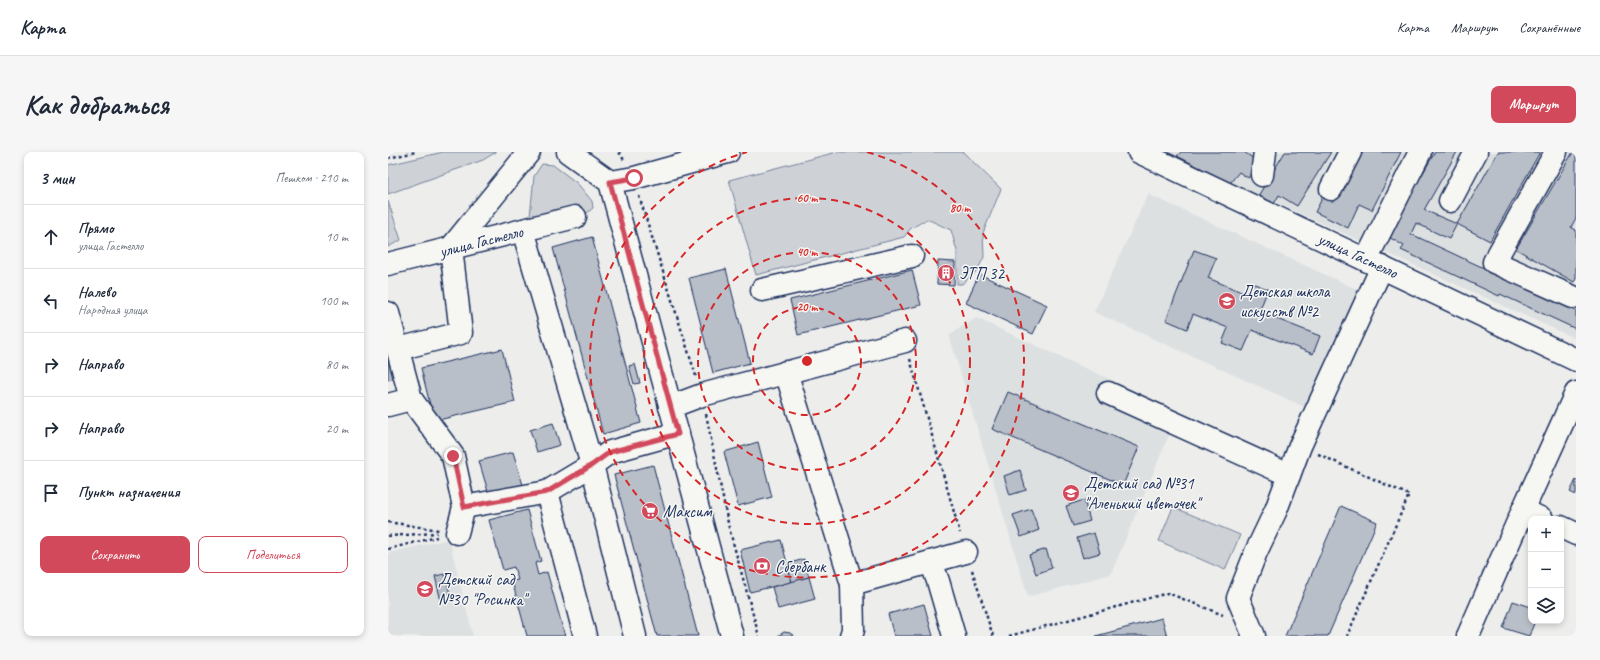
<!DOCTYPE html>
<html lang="ru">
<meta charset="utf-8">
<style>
:root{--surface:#fff;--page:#f6f6f7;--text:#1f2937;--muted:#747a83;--line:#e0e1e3;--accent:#d1495b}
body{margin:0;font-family:Caveat,sans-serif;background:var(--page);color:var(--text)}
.controls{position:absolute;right:12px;bottom:12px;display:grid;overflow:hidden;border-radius:8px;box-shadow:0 2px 6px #0003}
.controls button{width:36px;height:36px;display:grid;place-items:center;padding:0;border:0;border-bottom:1px solid var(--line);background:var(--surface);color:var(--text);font:20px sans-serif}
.stop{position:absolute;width:12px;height:12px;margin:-9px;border:3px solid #d1495b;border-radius:50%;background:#fff}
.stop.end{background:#d1495b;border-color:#fff;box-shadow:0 1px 4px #0008}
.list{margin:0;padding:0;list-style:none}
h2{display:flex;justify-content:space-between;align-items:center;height:52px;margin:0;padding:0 16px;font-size:17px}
h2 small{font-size:13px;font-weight:400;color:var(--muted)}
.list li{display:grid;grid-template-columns:26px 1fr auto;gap:12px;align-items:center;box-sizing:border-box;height:64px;padding:0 16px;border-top:1px solid var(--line)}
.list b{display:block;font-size:15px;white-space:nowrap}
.list p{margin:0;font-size:13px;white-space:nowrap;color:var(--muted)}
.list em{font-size:13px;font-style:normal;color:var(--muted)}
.actions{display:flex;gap:8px;padding:12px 16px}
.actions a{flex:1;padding:9px 0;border:1px solid var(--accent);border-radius:8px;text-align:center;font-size:14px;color:var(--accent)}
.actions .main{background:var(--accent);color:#fff}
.icon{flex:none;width:22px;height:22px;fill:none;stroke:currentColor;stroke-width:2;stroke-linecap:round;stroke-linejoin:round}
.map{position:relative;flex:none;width:1188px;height:484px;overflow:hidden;border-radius:8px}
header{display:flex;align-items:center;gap:24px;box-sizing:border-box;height:56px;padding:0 20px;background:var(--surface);border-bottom:1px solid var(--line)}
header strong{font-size:19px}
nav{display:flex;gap:22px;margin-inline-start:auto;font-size:14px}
.intro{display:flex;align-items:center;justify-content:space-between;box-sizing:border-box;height:96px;padding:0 24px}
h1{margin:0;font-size:28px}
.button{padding:10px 18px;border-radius:8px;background:var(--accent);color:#fff;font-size:14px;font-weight:700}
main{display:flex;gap:24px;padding:0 24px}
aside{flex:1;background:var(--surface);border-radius:8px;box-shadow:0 2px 6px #0003}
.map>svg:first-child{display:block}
.built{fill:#dde0e1}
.green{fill:#ced2d7;stroke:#74809a}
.building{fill:#b9bfc8;stroke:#1b2f5e}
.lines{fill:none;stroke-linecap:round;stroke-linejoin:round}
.minor-casing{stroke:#1b2f5e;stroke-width:25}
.path{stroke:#1b2f5e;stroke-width:2.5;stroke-dasharray:3 3;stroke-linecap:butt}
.minor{stroke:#f6f6f2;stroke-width:22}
.route{stroke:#d1495b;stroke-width:5}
.ring{fill:none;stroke:#d62828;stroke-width:2;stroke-dasharray:7 5}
.labels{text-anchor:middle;stroke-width:3;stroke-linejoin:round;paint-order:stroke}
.street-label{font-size:17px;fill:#1b2f5e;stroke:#f6f6f2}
.poi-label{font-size:17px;fill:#1b2f5e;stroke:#f6f6f2;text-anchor:start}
.centre{fill:#d62828;stroke:#f6f6f2;stroke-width:2}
.ring-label{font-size:12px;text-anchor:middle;font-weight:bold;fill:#d62828;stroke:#f6f6f2;stroke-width:3;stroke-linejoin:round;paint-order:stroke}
</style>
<header>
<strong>Карта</strong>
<nav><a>Карта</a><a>Маршрут</a><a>Сохранённые</a></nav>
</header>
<div class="intro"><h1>Как добраться</h1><a class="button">Маршрут</a></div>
<main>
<aside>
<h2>3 мин<small>Пешком · 210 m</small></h2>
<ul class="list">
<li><svg class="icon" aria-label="ahead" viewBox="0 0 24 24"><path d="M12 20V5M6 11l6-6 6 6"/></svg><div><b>Прямо</b><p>улица Гастелло</p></div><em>10 m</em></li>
<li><svg class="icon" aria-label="left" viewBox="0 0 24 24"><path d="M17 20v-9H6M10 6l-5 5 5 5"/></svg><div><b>Налево</b><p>Народная улица</p></div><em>100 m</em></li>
<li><svg class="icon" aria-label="right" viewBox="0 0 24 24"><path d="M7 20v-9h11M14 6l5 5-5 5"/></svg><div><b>Направо</b></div><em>80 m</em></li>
<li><svg class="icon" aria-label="right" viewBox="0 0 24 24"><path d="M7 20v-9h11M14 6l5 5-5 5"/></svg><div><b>Направо</b></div><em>20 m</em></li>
<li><svg class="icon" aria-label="arrive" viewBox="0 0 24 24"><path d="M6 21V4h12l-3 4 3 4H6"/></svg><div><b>Пункт назначения</b></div></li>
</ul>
<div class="actions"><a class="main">Сохранить</a><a>Поделиться</a></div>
</aside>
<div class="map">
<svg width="1188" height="484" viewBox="0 0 1188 484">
<rect width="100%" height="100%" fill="#edeeec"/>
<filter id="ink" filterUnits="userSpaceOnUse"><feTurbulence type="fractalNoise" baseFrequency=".025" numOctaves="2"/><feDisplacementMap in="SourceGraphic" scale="8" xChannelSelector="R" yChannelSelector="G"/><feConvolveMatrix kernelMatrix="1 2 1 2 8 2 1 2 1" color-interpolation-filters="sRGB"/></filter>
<g filter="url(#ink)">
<g class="built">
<path d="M777,0h411v187z"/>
<path d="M760,42l213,97 -54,117 -213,-96z"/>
<path d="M588,166l203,93 -68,163 -83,23 -79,-262z"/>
<path d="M61,387l24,97h-85v-83z"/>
</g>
<g class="green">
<path d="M55,0h53l-13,8 -95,34v-29z"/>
<path d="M449,0h126l38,37 -18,44 1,24 -7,14 -15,13h-5v-33l-6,-21 -24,-11 -17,10 -6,8 -148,38 -27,-95z"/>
<path d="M154,12l11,1 24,18 15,18 1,7 -6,5 -52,9 -5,-6 4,-40z"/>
<path d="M0,49l13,39 -13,7z"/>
<path d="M785,355l67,28 -15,35 -66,-29z"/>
</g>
<g class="building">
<path d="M793,0h63l16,11 -12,15 -9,-6 -9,11 -53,-27z"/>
<path d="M897,0h46l-34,54 -18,-11 -5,9 -16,-8z"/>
<path d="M975,0h38l-29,58 -13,-6 -11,24 -33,-16 12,-23 13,5z"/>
<path d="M1047,0h22l-33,58 33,14 -8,15 -33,-16 -5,11 165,77v18l-76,-35 -1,2 -98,-46 3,-4 -17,-10z"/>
<path d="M1110,0h42l-50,89 -33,-17z"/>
<path d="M1185,0h3v66l-5,9 5,3v49l-2,3 -58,-33z"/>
<path d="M204,85l49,186 -38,11 -50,-186z"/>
<path d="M806,98l22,8 -8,20 36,15 5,-11 19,7 -9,23 61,24 -7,18 -61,-24 -9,21 -21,-8 6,-15 -35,-14 -6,15 -21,-9z"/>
<path d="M550,109l17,1 -1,23 -17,-1z"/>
<path d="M338,117l24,94 -37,10 -24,-95z"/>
<path d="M524,118l9,35 -123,30 -8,-35z"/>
<path d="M591,122l68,31 -14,29 -67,-31z"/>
<path d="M0,191l9,35 -9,2z"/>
<path d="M114,197l13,53 -81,19 -13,-53z"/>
<path d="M247,212l5,19 -6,1 -5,-18z"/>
<path d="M620,240l131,55 -16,38 -131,-56z"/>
<path d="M165,271l7,22 -23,7 -7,-22z"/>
<path d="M370,290l14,55 -34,9 -14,-54z"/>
<path d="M125,300l10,33 -34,10 -10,-34z"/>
<path d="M265,313l45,171h-41l-43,-161z"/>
<path d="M632,318l6,20 -16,5 -6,-19z"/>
<path d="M1188,328v15l-6,-3z"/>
<path d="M696,348l6,21 -17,5 -7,-20z"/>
<path d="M953,354l36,16 -49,114h-43z"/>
<path d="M643,357l8,21 -18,7 -8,-22z"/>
<path d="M139,358l14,51 -6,2 3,12 9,-3 18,64h-38l-15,-55 6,-1 -4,-13 -11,3 -14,-50z"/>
<path d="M706,381l6,20 -17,5 -6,-20z"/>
<path d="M393,388l11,42 -42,10 -10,-42z"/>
<path d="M658,397l6,19 -16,6 -7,-19z"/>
<path d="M416,407l5,18 -17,5 -5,-18z"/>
<path d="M57,422l6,24 -10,3 -6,-25z"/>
<path d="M421,425l6,22 -37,10 -6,-22z"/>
<path d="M1125,449l18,6v14h4l-6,15 -26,-8z"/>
<path d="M536,452l9,32h-39l-6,-22z"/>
<path d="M774,466l5,18h-71z"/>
<path d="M396,480l6,1 4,3h-16z"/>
</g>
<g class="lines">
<g class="minor-casing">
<g id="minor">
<path d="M180,0l42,30 122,454"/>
<path d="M751,0l437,208"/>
<path d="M1168,0l-62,110 79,35"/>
<path d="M874,23l3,-23"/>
<path d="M222,30l24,-4 94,-26"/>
<path d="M943,37l19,-37"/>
<path d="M1062,49l26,-49"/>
<path d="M135,78l69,235 18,-13 68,-19"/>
<path d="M978,108l54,-108"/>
<path d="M0,112l187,-47"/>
<path d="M374,138l150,-34"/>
<path d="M0,161l23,86 -23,6"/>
<path d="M10,197l63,-16 -10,-85 78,-96"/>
<path d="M398,220l66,212"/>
<path d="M720,241l181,82"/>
<path d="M23,247l42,57 11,51 -7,26"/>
<path d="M282,255l32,-12 203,-54"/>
<path d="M159,340l38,144"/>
<path d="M76,355l83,-15 45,-27 43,171"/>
<path d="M1135,358l19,9"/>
<path d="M1173,375l15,7"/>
<path d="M543,410l7,19 16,55"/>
<path d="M463,484l2,-6 -1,-46 114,-32"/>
<path d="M866,484l-16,-38 18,-46 20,-42 24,-64 82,-179"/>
<path d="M1080,484l55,-126 53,-117"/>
</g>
</g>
<g class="path">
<path d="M231,0l5,8"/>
<path d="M0,6l28,-6"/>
<path d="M251,44l57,180"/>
<path d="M522,207l50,174"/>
<path d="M318,262l23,114 30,108"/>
<path d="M930,302l91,41 -62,141"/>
<path d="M0,370l51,8"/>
<path d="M0,384l49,-3"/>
<path d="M0,397l49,-12"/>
<path d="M584,418l21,66"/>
<path d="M621,484l159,-43 55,22"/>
</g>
<use href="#minor" class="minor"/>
</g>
</g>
<g class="lines" filter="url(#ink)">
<path class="route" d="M65,304l11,51 83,-15 45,-27 18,-13 68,-18 -68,-252 24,-4"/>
</g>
<g class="ring">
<circle cx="419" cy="209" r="54"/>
<circle cx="419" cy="209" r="109"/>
<circle cx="419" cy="209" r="163"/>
<path d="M479 0A217 217 0 1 1 359 0"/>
</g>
<defs>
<g id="building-disc" transform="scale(0.9)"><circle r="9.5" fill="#d1495b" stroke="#f6f6f2"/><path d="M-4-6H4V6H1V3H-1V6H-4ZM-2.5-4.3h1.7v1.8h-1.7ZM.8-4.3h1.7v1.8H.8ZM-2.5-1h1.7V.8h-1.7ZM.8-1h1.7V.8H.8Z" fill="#fff"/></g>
<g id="school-disc" transform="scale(0.9)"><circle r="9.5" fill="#d1495b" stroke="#f6f6f2"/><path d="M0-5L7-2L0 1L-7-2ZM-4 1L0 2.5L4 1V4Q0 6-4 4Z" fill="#fff"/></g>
<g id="supermarket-disc" transform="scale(0.9)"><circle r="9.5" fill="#d1495b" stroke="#f6f6f2"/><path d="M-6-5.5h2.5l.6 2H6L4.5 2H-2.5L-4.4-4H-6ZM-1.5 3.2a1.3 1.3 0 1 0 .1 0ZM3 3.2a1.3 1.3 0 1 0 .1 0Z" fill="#fff"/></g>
<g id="bank-disc" transform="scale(0.9)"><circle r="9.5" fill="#d1495b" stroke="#f6f6f2"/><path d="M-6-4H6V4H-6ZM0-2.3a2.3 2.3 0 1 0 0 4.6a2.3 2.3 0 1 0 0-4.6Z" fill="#fff"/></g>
</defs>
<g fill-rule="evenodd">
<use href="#building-disc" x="558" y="121"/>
<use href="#school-disc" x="839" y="149"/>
<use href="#school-disc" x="683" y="341"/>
<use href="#supermarket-disc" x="262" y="359"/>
<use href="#bank-disc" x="374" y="414"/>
<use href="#school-disc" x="37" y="437"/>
</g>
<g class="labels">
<g class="street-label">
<text transform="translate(93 89) rotate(-14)" y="6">улица Гастелло</text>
<text transform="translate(970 103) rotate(25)" y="6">улица Гастелло</text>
</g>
<g class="poi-label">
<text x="571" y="127">ЭТП 32</text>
<text x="852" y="145">Детская школа<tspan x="852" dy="20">искусств №2</tspan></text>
<text x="696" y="337">Детский сад №31<tspan x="696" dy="20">"Аленький цветочек"</tspan></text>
<text x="275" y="365">Максим</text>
<text x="387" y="420">Сбербанк</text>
<text x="50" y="433">Детский сад<tspan x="50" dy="20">№30 "Росинка"</tspan></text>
</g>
</g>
<circle cx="419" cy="209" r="6" class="centre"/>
<g class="ring-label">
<text x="419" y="50">60 m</text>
<text x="572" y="60">80 m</text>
<text x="419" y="104">40 m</text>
<text x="419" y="159">20 m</text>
</g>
</svg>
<div class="controls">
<button>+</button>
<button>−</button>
<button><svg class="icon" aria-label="layers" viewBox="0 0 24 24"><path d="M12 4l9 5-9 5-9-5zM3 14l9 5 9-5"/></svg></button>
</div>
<div class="stop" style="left:246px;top:26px"></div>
<div class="stop end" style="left:65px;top:304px"></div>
</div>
</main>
